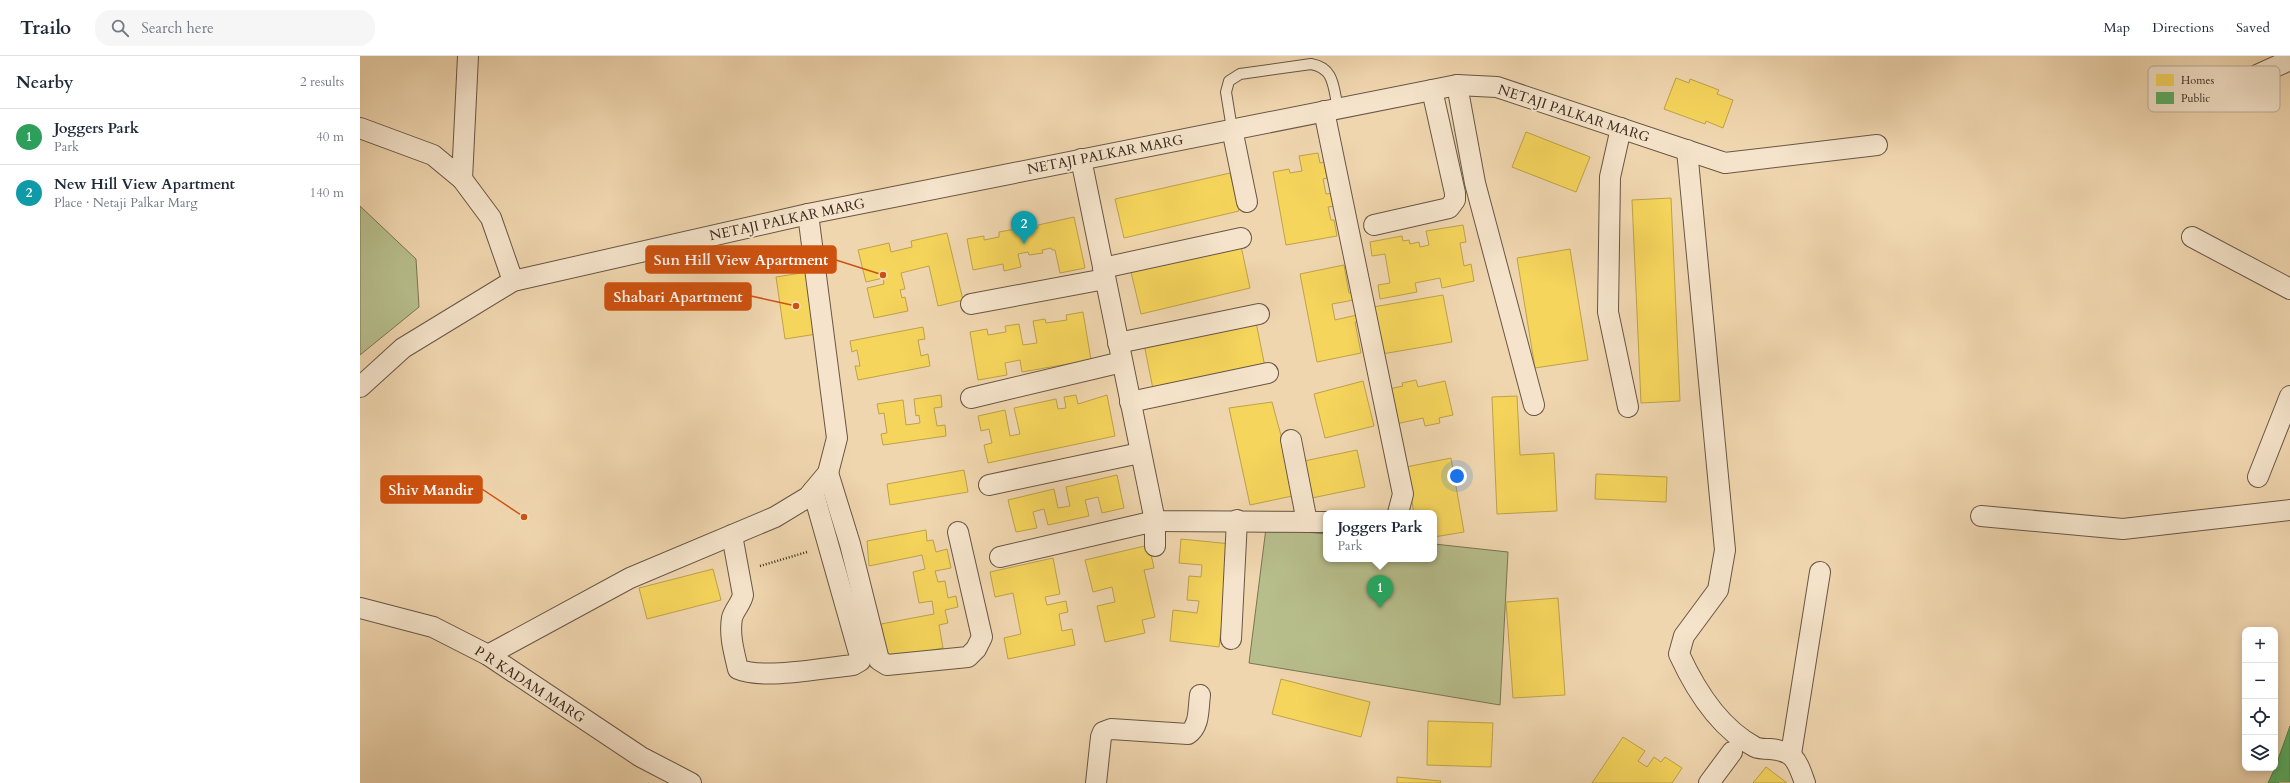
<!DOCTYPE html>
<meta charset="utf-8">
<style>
:root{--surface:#fff;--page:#f6f6f7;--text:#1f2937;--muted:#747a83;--line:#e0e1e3;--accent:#b45309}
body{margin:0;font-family:Cardo,serif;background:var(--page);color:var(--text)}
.controls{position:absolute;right:12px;bottom:12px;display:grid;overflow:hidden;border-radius:8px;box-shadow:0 2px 10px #0003}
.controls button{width:36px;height:36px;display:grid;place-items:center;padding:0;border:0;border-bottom:1px solid var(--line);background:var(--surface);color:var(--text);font:20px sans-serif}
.you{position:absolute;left:1097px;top:420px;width:14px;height:14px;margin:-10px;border:3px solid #fff;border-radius:50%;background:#1a73e8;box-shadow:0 0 0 6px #1a73e833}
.badge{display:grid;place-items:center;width:26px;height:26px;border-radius:50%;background:var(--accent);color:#fff;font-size:13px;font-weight:700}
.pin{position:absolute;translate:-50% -33px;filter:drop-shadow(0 1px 2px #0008)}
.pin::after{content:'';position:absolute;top:21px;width:14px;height:12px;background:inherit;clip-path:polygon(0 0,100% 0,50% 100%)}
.popup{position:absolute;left:963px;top:454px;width:114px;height:52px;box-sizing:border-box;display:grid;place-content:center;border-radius:8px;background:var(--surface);filter:drop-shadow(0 1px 3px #0005);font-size:13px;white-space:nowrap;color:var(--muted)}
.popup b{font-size:15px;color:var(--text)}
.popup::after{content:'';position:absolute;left:50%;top:100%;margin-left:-8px;border:8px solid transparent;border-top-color:var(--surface)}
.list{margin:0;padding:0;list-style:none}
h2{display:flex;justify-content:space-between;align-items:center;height:52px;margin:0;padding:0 16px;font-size:17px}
h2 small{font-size:13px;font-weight:400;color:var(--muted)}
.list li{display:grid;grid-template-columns:26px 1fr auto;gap:12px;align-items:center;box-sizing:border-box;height:56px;padding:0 16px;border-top:1px solid var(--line)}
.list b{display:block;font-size:15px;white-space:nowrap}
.list p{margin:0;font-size:13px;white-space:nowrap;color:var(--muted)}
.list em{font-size:13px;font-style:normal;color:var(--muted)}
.icon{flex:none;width:22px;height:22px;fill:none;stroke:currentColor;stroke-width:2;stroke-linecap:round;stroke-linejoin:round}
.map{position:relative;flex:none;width:1930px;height:727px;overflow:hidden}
header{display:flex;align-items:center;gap:24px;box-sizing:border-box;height:56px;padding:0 20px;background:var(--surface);border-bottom:1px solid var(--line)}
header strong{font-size:19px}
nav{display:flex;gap:22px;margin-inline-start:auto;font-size:14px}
.search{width:280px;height:36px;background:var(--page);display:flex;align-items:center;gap:10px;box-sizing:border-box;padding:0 14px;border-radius:16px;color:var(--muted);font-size:15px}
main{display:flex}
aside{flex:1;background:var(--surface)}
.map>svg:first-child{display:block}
.green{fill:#b7be8c;stroke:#7a7456}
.homes{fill:#f6d55c;stroke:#bea24a}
.public{fill:#5aae61;stroke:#51874e}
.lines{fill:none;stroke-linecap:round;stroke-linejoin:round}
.primary-tunnel{stroke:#ccb492;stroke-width:22;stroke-dasharray:22 11;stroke-linecap:butt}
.service-casing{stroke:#695644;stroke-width:12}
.minor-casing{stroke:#695644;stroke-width:22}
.path{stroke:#3c2b20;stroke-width:2.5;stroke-dasharray:1 2;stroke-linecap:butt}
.service{stroke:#f5e4cb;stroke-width:10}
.minor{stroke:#f5e4cb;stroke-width:20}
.labels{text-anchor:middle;stroke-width:4;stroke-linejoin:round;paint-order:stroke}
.street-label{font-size:14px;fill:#3c2b20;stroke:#f5e4cb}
.key{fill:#f5e4cb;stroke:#beac98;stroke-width:1}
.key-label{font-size:11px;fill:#3c2b20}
.leader{fill:none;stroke:#ce520f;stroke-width:1.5}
.callout-dot{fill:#ce520f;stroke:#f5e4cb;stroke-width:1.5}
.callout{fill:#ce520f;stroke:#ce520f;stroke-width:1.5}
.callout-label{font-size:15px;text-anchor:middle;font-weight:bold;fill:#fff}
</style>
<header>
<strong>Trailo</strong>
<div class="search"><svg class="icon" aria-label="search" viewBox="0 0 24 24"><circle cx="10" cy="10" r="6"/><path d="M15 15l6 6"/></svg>Search here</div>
<nav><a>Map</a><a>Directions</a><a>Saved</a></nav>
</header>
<main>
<aside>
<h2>Nearby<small>2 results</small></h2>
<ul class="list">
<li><span class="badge" style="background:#2e9e5b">1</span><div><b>Joggers Park</b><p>Park</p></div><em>40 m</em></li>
<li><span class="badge" style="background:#0f9aa8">2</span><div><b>New Hill View Apartment</b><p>Place · Netaji Palkar Marg</p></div><em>140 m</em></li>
</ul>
</aside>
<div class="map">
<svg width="1930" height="727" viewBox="0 0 1930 727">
<rect width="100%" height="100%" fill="#f0d6af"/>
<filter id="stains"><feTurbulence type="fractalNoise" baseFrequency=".005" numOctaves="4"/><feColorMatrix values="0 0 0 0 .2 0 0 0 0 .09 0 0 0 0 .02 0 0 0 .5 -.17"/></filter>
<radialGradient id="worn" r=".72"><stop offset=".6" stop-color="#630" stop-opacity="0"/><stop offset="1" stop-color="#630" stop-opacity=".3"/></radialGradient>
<g class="green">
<path d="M0,150l56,53 3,48 -59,48z"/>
<path d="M906,472l60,6v25h108v-15l74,8 -8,153 -251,-42z"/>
</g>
<g class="homes">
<path d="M1316,22l13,5 1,-4 29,11 -2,4 16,6 -10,28 -17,-7 -1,3 -41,-15z"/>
<path d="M1166,76l64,25 -14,35 -64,-25z"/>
<path d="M958,97l2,10 4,-1 3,16 -4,1 3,15 7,-1 3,13 -8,1 3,13h3l3,16 -51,9 -13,-73 16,-3 1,4 12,-2 -3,-15z"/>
<path d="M870,117l9,38 -115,27 -9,-39z"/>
<path d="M1311,142l9,203 -39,2 -9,-203z"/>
<path d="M714,161l11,51 -25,5 -5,-23h-3l-1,-2 -9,2 1,3 -14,2 -1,-3 -10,2 3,13 -17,4 -1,-7 -30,6 -6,-31 17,-3v4l15,-3v-5l28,-5 1,3 10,-2v-3z"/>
<path d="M1103,169l3,17 -6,1 4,23 7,-2 3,17 -32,7 -2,-10 -25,5 2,9 -37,7 -2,-14 12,-2 -5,-29 -13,2 -2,-14 32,-6 1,5 6,-1 1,4 9,-2 1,5 9,-2 -3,-14z"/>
<path d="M587,177l16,67 -25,6 -9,-40 -28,7 4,16 -5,1 2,8 3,-1 3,14 -34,7 -7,-30 17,-4 -1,-6 -17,4 -8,-32 31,-7 2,9 21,-5 -1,-6z"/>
<path d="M881,190l9,42 -109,26 -10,-42z"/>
<path d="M1210,193l18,111 -53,8 -18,-110z"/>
<path d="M984,209l5,28 4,-1 1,8 -22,4 3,16 22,-5 1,7h-3l6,31 -44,9 -17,-88z"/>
<path d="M448,216l9,62 -32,5 -9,-62z"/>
<path d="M1083,239l9,47 -70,12 -9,-47z"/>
<path d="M723,256l8,48 -69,12 -2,-12 -15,3 2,12 -29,5 -8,-48 17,-3 1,6 18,-3 -1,-6 14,-2 4,21 14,-2 -4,-22 12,-2 1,4 21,-3 -1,-5z"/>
<path d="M896,266l9,45 -112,22 -9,-45z"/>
<path d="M563,271l2,12 -7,1 3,16 7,-2 2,12 -72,14 -3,-14h5l-3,-16 -5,2 -2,-11z"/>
<path d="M1056,324l2,7 27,-6 8,34 -14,3 1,5 -15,3 -2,-8 -27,6 -7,-35 14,-3 -1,-3z"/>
<path d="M1003,325l11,45 -49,12 -11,-44z"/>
<path d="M581,339l1,12 -8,1 3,18 8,-1 1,11 -63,9 -2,-11 6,-1 -3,-20 -5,1 -2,-10 26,-4 3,25 14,-2 -1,-8 -3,1 -2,-17z"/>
<path d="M716,339l2,9 29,-9 8,41 -127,27 -4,-18 8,-2 -3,-14 -8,2 -3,-15 27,-6 5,26 10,-2 -6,-26 42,-9 2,10 8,-1 -2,-11z"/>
<path d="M1157,340l3,59 34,-2 3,58 -60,3 -5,-117z"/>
<path d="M912,346l25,93 -47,10 -21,-97z"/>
<path d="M997,394l8,37 -53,11 -8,-37z"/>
<path d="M1091,402l13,74 -30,5v-24h-20l-8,-46z"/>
<path d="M604,414l4,22 -78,13 -3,-21z"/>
<path d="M1236,418l71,3 -1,25 -71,-3z"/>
<path d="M757,419l7,33 -22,5 -4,-16 -13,3 4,16 -41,9 -4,-16 -11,3 4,16 -21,4 -8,-32 46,-11 4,19 12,-2 -4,-19z"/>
<path d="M566,474l1,11 6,-1 3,12 11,-3 4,19 -16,3 3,11 7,-1 3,17 8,-2 2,11 -13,3 3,13 -9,2 4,23 -55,11 -7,-35 53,-10 -2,-13 -13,2 -6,-31 12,-3 -3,-14 -53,11 -2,-25z"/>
<path d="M821,483l50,5 -12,103 -49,-6 3,-31 24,3 2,-12 -12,-1 2,-24 12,1 1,-12 -23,-2z"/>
<path d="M789,489l5,23 -10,2 11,47 -13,3 3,13 -40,9 -8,-36 18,-4 -3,-15 -19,5 -8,-32z"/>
<path d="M693,502l7,36 -15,3 2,8 19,-4 2,11 -9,2 3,17 10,-2 3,16 -67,14 -4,-21 17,-4 -8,-41 -18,4 -5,-25z"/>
<path d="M353,513l8,31 -74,19 -8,-31z"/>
<path d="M1198,542l7,97 -52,3 -7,-96z"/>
<path d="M921,623l89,23 -9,35 -89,-23z"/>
<path d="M1068,665l65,2 -2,44 -64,-2z"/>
<path d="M1263,681l22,14 -7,10 9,6 7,-10 7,5 4,-5 17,11 -10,15h-80z"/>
<path d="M1406,711l21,16h-34z"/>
<path d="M1037,721l44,4 -1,2h-43z"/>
</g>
<path class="public" d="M1930,670v57h-22l7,-15z"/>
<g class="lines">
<path class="primary-tunnel" d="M1930,727v-1"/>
<g class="service-casing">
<path id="service" d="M872,73l-6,-37 3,-11 11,-7 71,-10c24,4 22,24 27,44"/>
</g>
<g class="minor-casing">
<g id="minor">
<path d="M1897,19l33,-15"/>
<path d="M1097,29l18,98 59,222"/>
<path d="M964,55l79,383 -5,19"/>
<path d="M0,72l73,27 29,24 29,39 22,63"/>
<path d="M1261,72l-11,49 -2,135 20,95"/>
<path d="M872,73l15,73"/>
<path d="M1327,94l38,400 -7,40 -34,46 -5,18c16,35 40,74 76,93 4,2 10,2 15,2 25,2 27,12 35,34"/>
<path d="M721,103l74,362 171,1"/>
<path d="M102,123l6,-123"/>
<path d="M1014,169l75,-17 6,-8v-7l-23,-103"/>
<path d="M1832,181l98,52"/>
<path d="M743,212l138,-30"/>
<path d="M611,248l134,-25"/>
<path d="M758,287l141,-29"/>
<path d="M0,331l43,-39 110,-67 295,-67 649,-129 40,2 228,76 152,-18"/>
<path d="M611,342l151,-36"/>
<path d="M770,346l138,-29"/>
<path d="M931,384l16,82"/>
<path d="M468,417l22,71 29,116 8,5 81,-8 8,-8 6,-12 -24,-105"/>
<path d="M1898,421l32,-81"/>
<path d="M629,429l151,-32"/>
<path d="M1621,460l142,13 167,-19"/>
<path d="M372,479l11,60c-2,9 -9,15 -11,23 -3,17 2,34 6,51 24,11 86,-1 115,-4l7,-4 -1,-8 -46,-162"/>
<path d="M640,501l155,-36v25"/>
<path d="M0,552l73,19 55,28 153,102 50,26"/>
<path d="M871,583l6,-119"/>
<path d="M128,599l142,-77 145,-61 33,-20 20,-24 9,-35 -29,-224"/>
<path d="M1431,698l29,-182"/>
<path d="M736,727l5,-46 2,-5 8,-3 77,5c12,-8 10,-25 12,-39"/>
<path d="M1349,727l23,-31"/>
</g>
</g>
<path class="path" d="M400,510l47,-14"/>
<use href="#service" class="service"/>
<use href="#minor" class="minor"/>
</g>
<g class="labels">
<g class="street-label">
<text transform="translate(1214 57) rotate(18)" y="5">NETAJI PALKAR MARG</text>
<text transform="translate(745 98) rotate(-11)" y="5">NETAJI PALKAR MARG</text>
<text transform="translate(427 163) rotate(-12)" y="5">NETAJI PALKAR MARG</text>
<text transform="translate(170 628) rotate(33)" y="5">P R KADAM MARG</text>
</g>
</g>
<rect x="1788" y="10" width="132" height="46" rx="6" class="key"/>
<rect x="1796" y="18" width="18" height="12" fill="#f6d55c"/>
<rect x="1796" y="36" width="18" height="12" fill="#5aae61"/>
<g class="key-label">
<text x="1821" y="28">Homes</text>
<text x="1821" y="46">Public</text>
</g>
<path class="leader" d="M523 219L476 204M436 250L391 240M164 461L122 433"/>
<g class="callout-dot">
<circle cx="523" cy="219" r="4"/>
<circle cx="436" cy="250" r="4"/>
<circle cx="164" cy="461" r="4"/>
</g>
<g class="callout">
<rect x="286" y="190" width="190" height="27" rx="4"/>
<rect x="245" y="227" width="146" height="27" rx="4"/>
<rect x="21" y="420" width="101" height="27" rx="4"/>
</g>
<g class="callout-label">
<text x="381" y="209">Sun Hill View Apartment</text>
<text x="318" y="246">Shabari Apartment</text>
<text x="71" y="439">Shiv Mandir</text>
</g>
<rect width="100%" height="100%" filter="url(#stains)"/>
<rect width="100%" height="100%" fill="url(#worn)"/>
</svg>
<div class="controls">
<button>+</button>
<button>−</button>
<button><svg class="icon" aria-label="locate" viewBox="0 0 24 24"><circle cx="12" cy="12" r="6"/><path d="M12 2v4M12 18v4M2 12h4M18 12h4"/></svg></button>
<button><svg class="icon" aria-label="layers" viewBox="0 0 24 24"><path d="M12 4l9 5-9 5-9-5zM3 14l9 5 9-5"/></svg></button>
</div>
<div class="you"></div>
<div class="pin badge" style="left:1020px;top:552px;background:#2e9e5b">1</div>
<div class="popup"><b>Joggers Park</b>Park</div>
<div class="pin badge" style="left:664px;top:188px;background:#0f9aa8">2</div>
</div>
</main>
